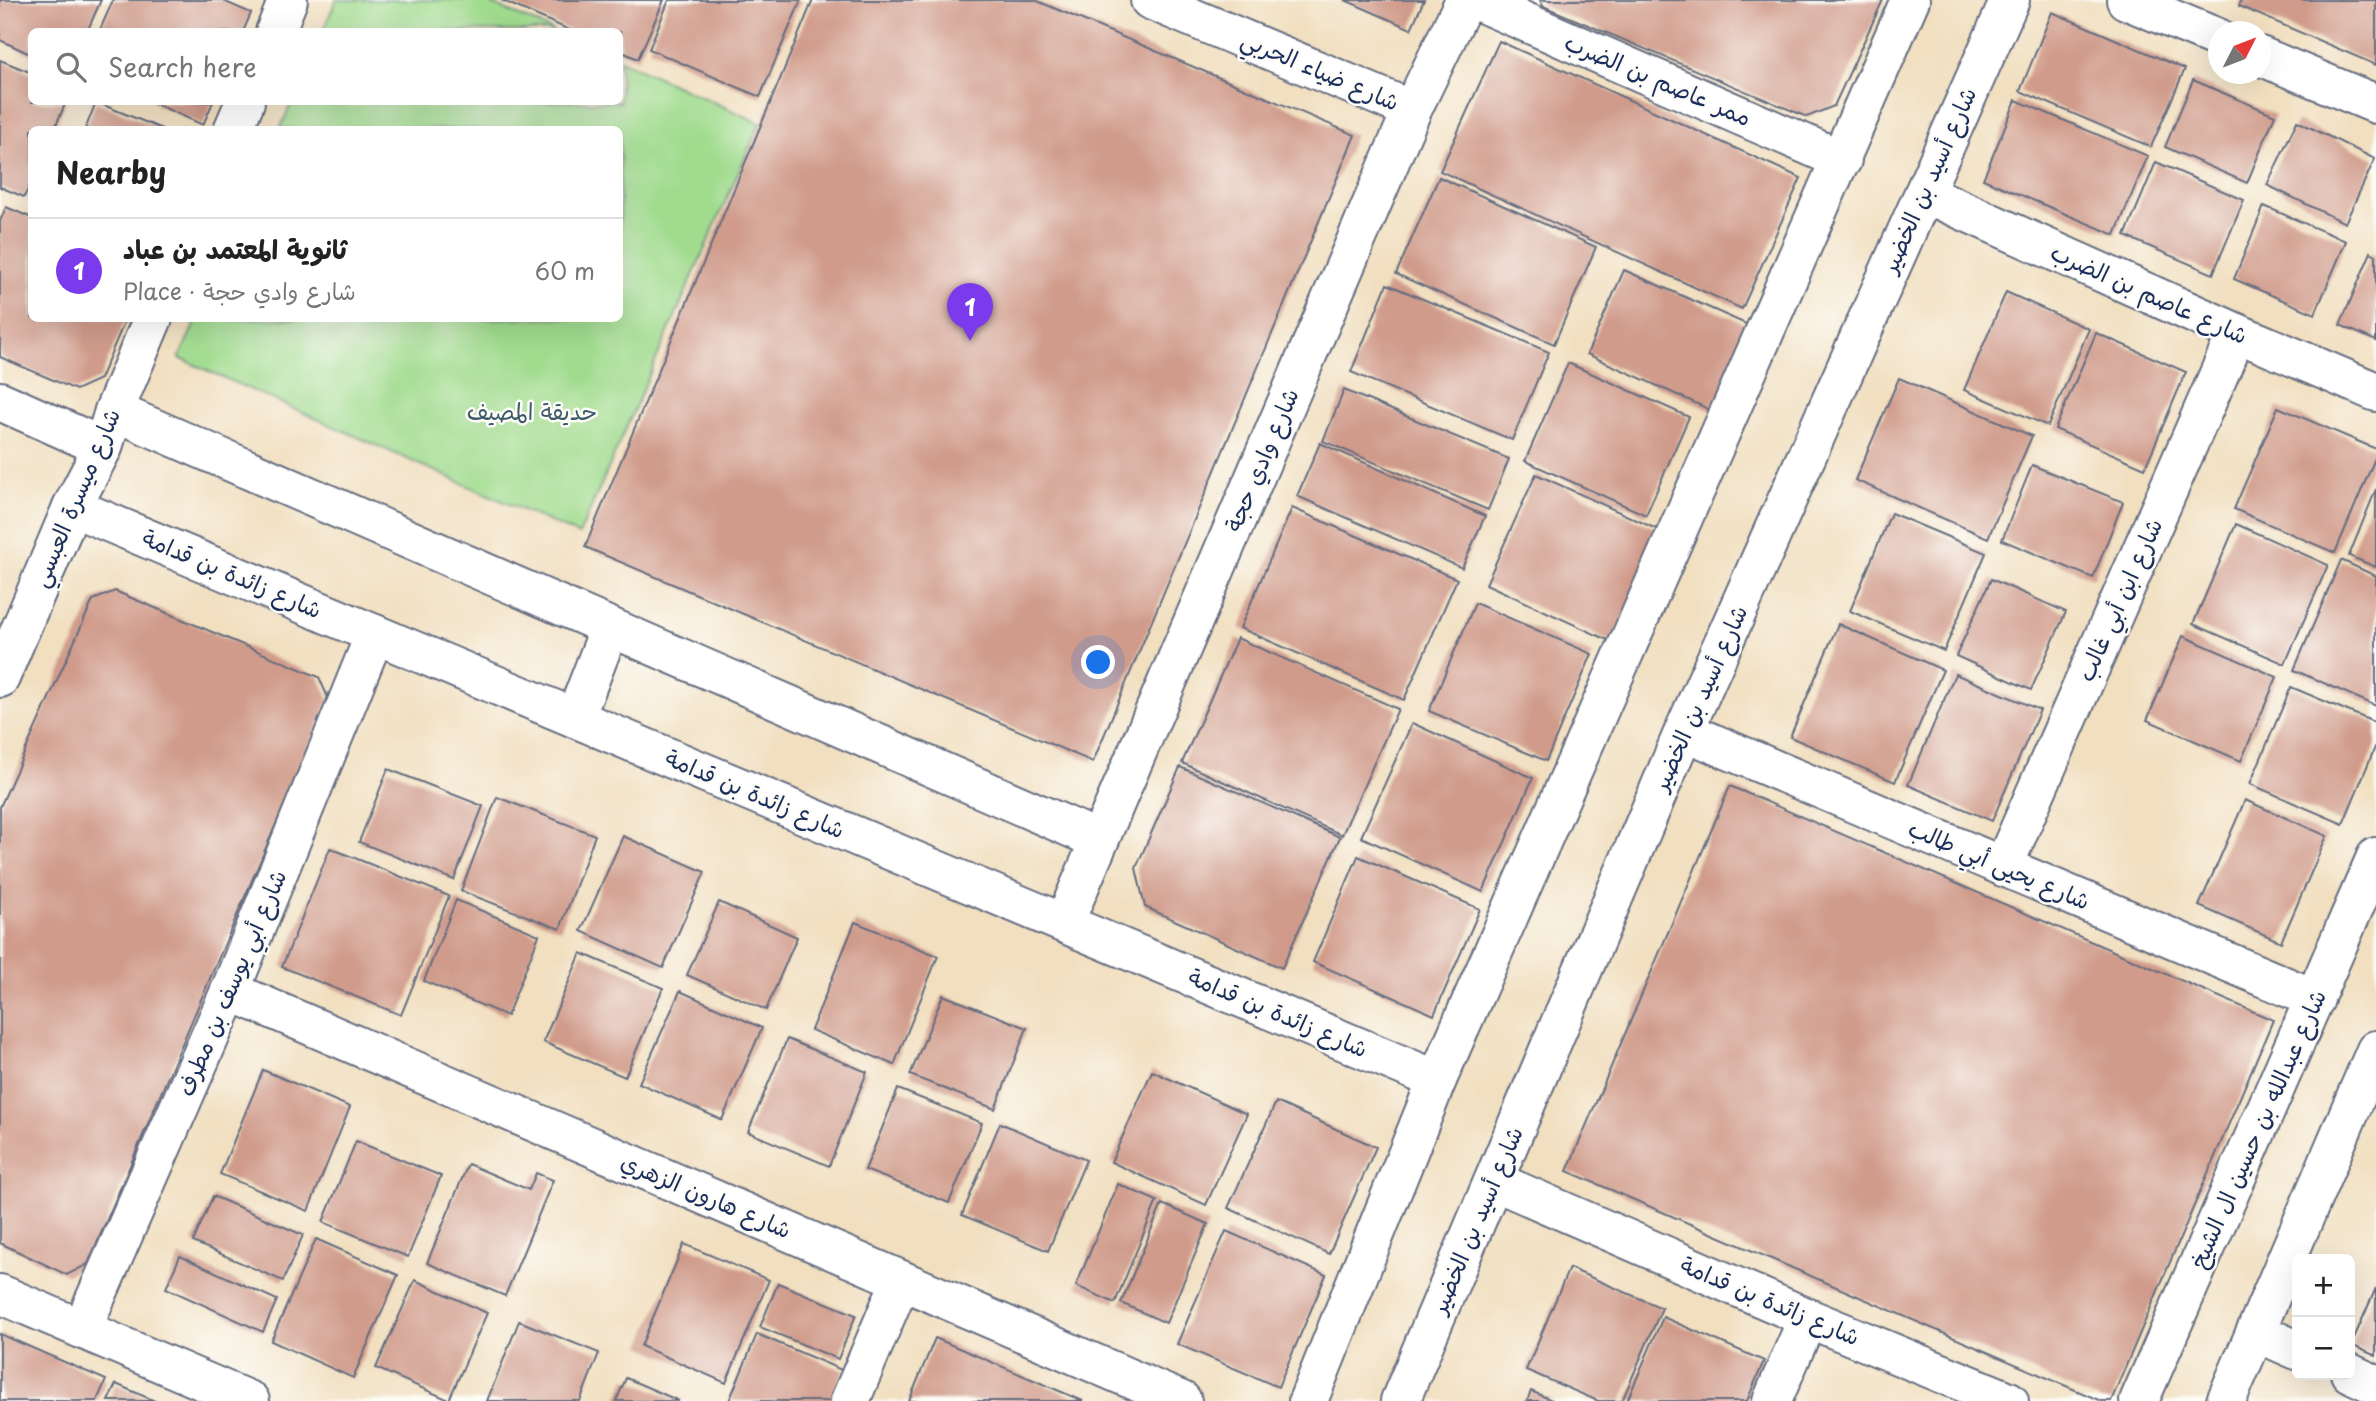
<!DOCTYPE html>
<meta charset="utf-8">
<style>
:root{--surface:#fff;--page:#f6f6f6;--text:#222;--muted:#767676;--line:#e0e0e0;--accent:#7c3aed}
body{margin:0;font-family:"Playpen Sans","Playpen Sans Arabic",sans-serif;background:var(--page);color:var(--text)}
.controls{position:absolute;right:21px;bottom:21px;display:grid;overflow:hidden;border-radius:10px;box-shadow:0 7px 28px #0002}
.controls button{width:63px;height:63px;display:grid;place-items:center;padding:0;border:0;border-bottom:2px solid var(--line);background:var(--surface);color:var(--text);font:35px sans-serif}
.compass{position:absolute;left:2208px;top:21px;width:63px;height:63px;border-radius:50%;background:var(--surface);box-shadow:0 7px 28px #0002;rotate:48deg}
.you{position:absolute;left:1099px;top:663px;width:24px;height:24px;margin:-18px;border:5px solid #fff;border-radius:50%;background:#1a73e8;box-shadow:0 0 0 10px #1a73e833}
.badge{display:grid;place-items:center;width:46px;height:46px;border-radius:50%;background:var(--accent);color:#fff;font-size:23px;font-weight:700}
.pin{position:absolute;translate:-50% -58px;filter:drop-shadow(0 2px 4px #0008)}
.pin::after{content:'';position:absolute;top:37px;width:24px;height:21px;background:inherit;clip-path:polygon(0 0,100% 0,50% 100%)}
.list{margin:0;padding:0;list-style:none}
h2{display:flex;justify-content:space-between;align-items:center;height:91px;margin:0;padding:0 28px;font-size:30px}
h2 small{font-size:23px;font-weight:400;color:var(--muted)}
.list li{display:grid;grid-template-columns:46px 1fr auto;gap:21px;align-items:center;box-sizing:border-box;height:105px;padding:0 28px;border-top:2px solid var(--line)}
.list b{display:block;font-size:26px;white-space:nowrap}
.list p{margin:0;font-size:23px;white-space:nowrap;color:var(--muted)}
.list em{font-size:23px;font-style:normal;color:var(--muted)}
.icon{flex:none;width:38px;height:38px;fill:none;stroke:currentColor;stroke-width:2;stroke-linecap:round;stroke-linejoin:round}
.map{position:relative;flex:none;width:2376px;height:1401px;overflow:hidden}
.search{position:absolute;background:var(--surface);box-shadow:0 7px 28px #0002;left:28px;top:28px;width:595px;height:77px;display:flex;align-items:center;gap:18px;box-sizing:border-box;padding:0 24px;border-radius:10px;color:var(--muted);font-size:26px}
.panel{position:absolute;background:var(--surface);box-shadow:0 7px 28px #0002;left:28px;top:126px;width:595px;height:196px;border-radius:10px}
.map>svg:first-child{display:block}
.garden{fill:#a0db8e;stroke:#5e8576;stroke-width:2}
.building{fill:#d09b8b}
.lines{fill:none;stroke-linecap:round;stroke-linejoin:round}
.minor-casing{stroke:#666d80;stroke-width:42}
.minor{stroke:#fff;stroke-width:38}
.labels{text-anchor:middle;stroke-width:5;stroke-linejoin:round;paint-order:stroke}
.street-label{font-size:23px;fill:#1b2f5e;stroke:#fdfcf7}
.park-label{font-size:23px;fill:#3c5a6a;stroke:#fdfcf7}
</style>
<div class="map">
<svg width="2376" height="1401" viewBox="0 0 2376 1401">
<rect width="100%" height="100%" fill="#fdfcf7"/>
<filter id="ink" filterUnits="userSpaceOnUse"><feTurbulence type="fractalNoise" baseFrequency=".0143" numOctaves="2"/><feDisplacementMap in="SourceGraphic" scale="14" xChannelSelector="R" yChannelSelector="G"/><feConvolveMatrix kernelMatrix="1 2 1 2 8 2 1 2 1" color-interpolation-filters="sRGB"/></filter>
<filter id="wash" filterUnits="userSpaceOnUse"><feTurbulence type="fractalNoise" baseFrequency=".00686" numOctaves="4" result="noise"/><feDisplacementMap in="SourceGraphic" scale="28" xChannelSelector="R" yChannelSelector="G"/><feGaussianBlur stdDeviation="1.57" result="paint"/><feColorMatrix in="noise" values="0 0 0 0 0 0 0 0 0 0 0 0 0 0 0 0 0 1.4 0 .05"/><feComposite in="paint" operator="in"/></filter>
<g filter="url(#wash)">
<rect width="100%" height="100%" fill="#f1dfc0"/>
<g class="garden">
<path d="M336,0h147l71,31h-231z"/>
<path d="M620,60l140,63 -181,412 -400,-177 18,-39 423,-1v-188l-340,-1 12,-27h328z"/>
</g>
<g id="blocks">
<g class="building">
<path d="M0,0h101l-14,32h-55v23l-32,-15z"/>
<path d="M113,0h108l30,13 -8,19h-144z"/>
<path d="M501,0h163l-26,59 -18,-8v-19h-46z"/>
<path d="M669,0h132l-41,97 -111,-48z"/>
<path d="M813,0h222l320,135 -262,627 -508,-215z"/>
<path d="M1345,0h79l-13,29z"/>
<path d="M1540,0h343l-49,106 -27,11 -264,-111z"/>
<path d="M2241,0h135v65l-137,-59z"/>
<path d="M2052,12l133,57 -34,78 -131,-56z"/>
<path d="M1499,41l302,137 -59,131 -302,-138z"/>
<path d="M0,60l32,13v29h34l-12,28h-22v51l-8,16 -24,-10z"/>
<path d="M2193,80l82,35 -28,68 -82,-36z"/>
<path d="M2016,100l132,56 -33,79 -132,-56z"/>
<path d="M96,102l66,27v1h-77z"/>
<path d="M151,102h62l-10,23z"/>
<path d="M2297,121l78,38 -30,64 -78,-38z"/>
<path d="M2156,162l88,38 -31,74 -88,-38z"/>
<path d="M1439,177l157,70 -42,97 -158,-70z"/>
<path d="M2264,206l82,35 -31,73 -81,-35z"/>
<path d="M6,207l26,11v100h94l-26,61 -24,11 -76,-33v-136z"/>
<path d="M2371,252l5,3v86l-36,-16z"/>
<path d="M1624,270l131,58 -38,85 -130,-59z"/>
<path d="M1387,284l162,68 -37,88 -161,-68z"/>
<path d="M2006,292l83,37 -41,97 -84,-36z"/>
<path d="M2096,333l90,39 -41,96 -90,-39z"/>
<path d="M1568,363l121,54 -43,98 -121,-54z"/>
<path d="M1899,378l133,58 -44,102 -133,-58z"/>
<path d="M1344,390l165,69 -21,51 -165,-69z"/>
<path d="M2278,407l98,42v7l-41,97 -101,-44z"/>
<path d="M1320,443l165,73 -23,52 -165,-72z"/>
<path d="M2032,465l91,37 -30,76 -91,-38z"/>
<path d="M1536,474l127,58 -51,110 -126,-58z"/>
<path d="M2376,489v78l-27,-11z"/>
<path d="M1292,508l165,71 -53,121 -164,-72z"/>
<path d="M1891,513l95,40 -42,98 -94,-40z"/>
<path d="M2236,524l92,41 -43,99 -92,-40z"/>
<path d="M2341,560l35,16v130l-82,-36z"/>
<path d="M1991,579l75,33 -35,78 -75,-34z"/>
<path d="M115,591l204,86 10,23 -241,564 -21,11 -67,-32v-436l93,-207z"/>
<path d="M1475,603l117,51 -46,107 -117,-50z"/>
<path d="M1838,624l105,46 -48,112 -105,-45z"/>
<path d="M2183,636l94,41 -36,84 -94,-41z"/>
<path d="M1237,638l161,71 -56,126 -160,-72z"/>
<path d="M1955,674l85,36 -48,111 -84,-36z"/>
<path d="M2291,687l85,36v22l-33,79 -93,-40z"/>
<path d="M1412,723l121,55 -50,114 -122,-55z"/>
<path d="M1180,767l160,70 -58,131 -137,-61 -9,-39z"/>
<path d="M388,769l95,37 -29,74 -95,-38z"/>
<path d="M1730,786l543,234 -162,381h-10l-534,-230z"/>
<path d="M497,797l98,38 -35,94 -99,-38z"/>
<path d="M2245,800l82,36 -46,106 -82,-36z"/>
<path d="M623,836l82,36 -42,96 -82,-37z"/>
<path d="M330,848l119,48 -48,119 -119,-48z"/>
<path d="M1358,856l122,53 -46,106 -121,-53z"/>
<path d="M456,900l83,35 -32,81 -83,-35z"/>
<path d="M719,902l78,35 -31,73 -79,-35z"/>
<path d="M855,922l83,34 -44,109 -83,-35z"/>
<path d="M581,953l82,35 -38,89 -82,-35z"/>
<path d="M680,991l82,37 -40,92 -83,-37z"/>
<path d="M943,995l84,33 -32,81 -85,-34z"/>
<path d="M787,1039l80,33 -38,94 -81,-34z"/>
<path d="M263,1070l87,37 -42,104 -88,-37z"/>
<path d="M1152,1071l95,43 -41,91 -95,-43z"/>
<path d="M898,1089l84,34 -33,80 -84,-33z"/>
<path d="M1276,1102l100,45 -47,107 -101,-46z"/>
<path d="M1000,1123l86,37 -38,91 -86,-36z"/>
<path d="M356,1141l85,35 -33,81 -85,-35z"/>
<path d="M468,1164l61,26 7,-17 17,7 -48,116 -78,-33z"/>
<path d="M1118,1184l39,17 -42,102 -39,-17z"/>
<path d="M213,1196l90,39 -20,46 -90,-39z"/>
<path d="M1162,1204l46,20 -42,99 -45,-20z"/>
<path d="M1226,1231l100,44 -48,112 -101,-43z"/>
<path d="M316,1239l82,36 -45,103 -82,-37z"/>
<path d="M684,1244l85,36 -43,103 -85,-37z"/>
<path d="M180,1256l97,44 -14,32 -97,-44z"/>
<path d="M1569,1268l93,40 -40,93h-24l-72,-31z"/>
<path d="M415,1280l72,33 -38,87 -73,-32z"/>
<path d="M778,1283l78,32 -18,44 -78,-32z"/>
<path d="M2376,1288v68l-25,-11z"/>
<path d="M1663,1317l101,44 -17,40h-120z"/>
<path d="M519,1321l80,32 -19,48h-93z"/>
<path d="M0,1334l106,46 -9,21h-97z"/>
<path d="M757,1334l87,37 -13,30h-102z"/>
<path d="M935,1338l148,63h-174z"/>
<path d="M626,1378l53,23h-63z"/>
<path d="M116,1384l39,17h-47z"/>
<path d="M1531,1391l23,10h-27z"/>
</g>
</g>
</g>
<g filter="url(#ink)">
<use href="#blocks" fill-opacity="0" stroke="#666d80" stroke-width="2"/>
<g class="lines">
<g class="minor-casing">
<g id="minor">
<path d="M1150,0l262,110"/>
<path d="M1475,0l367,160"/>
<path d="M2126,0l92,38"/>
<path d="M275,32l13,-32"/>
<path d="M2260,56l116,48"/>
<path d="M233,130l12,-28"/>
<path d="M1924,193l313,140 139,59"/>
<path d="M0,401l103,46"/>
<path d="M114,411l985,429"/>
<path d="M72,507l1365,573"/>
<path d="M0,678l72,-171 31,-60 11,-36 39,-93"/>
<path d="M575,718l35,-91"/>
<path d="M1684,731l631,268"/>
<path d="M2003,867l234,-534"/>
<path d="M1064,923l348,-813 53,-110"/>
<path d="M230,991l952,410"/>
<path d="M1494,1181l314,137 201,83"/>
<path d="M0,1294l250,107"/>
<path d="M82,1329l148,-338 145,-357"/>
<path d="M2256,1332l41,18"/>
<path d="M2350,1373l26,12"/>
<path d="M850,1401l51,-121"/>
<path d="M1308,1401l129,-321 473,-1080"/>
<path d="M1400,1401l284,-670 326,-731"/>
<path d="M1772,1401l36,-83"/>
<path d="M2139,1401l237,-544"/>
<path d="M2226,1401l150,-351"/>
</g>
</g>
<use href="#minor" class="minor"/>
</g>
</g>
<g class="labels">
<g class="street-label">
<text transform="translate(1320 71) rotate(23)" y="8">شارع ضياء الحربي</text>
<text transform="translate(1658 80) rotate(23)" y="8">ممر عاصم بن الضرب</text>
<text transform="translate(1929 180) rotate(-66)" y="8">شارع أسيد بن الخضير</text>
<text transform="translate(2149 294) rotate(24)" y="8">شارع عاصم بن الضرب</text>
<text transform="translate(1262 460) rotate(-67)" y="8">شارع وادي حجة</text>
<text transform="translate(76 498) rotate(-67)" y="8">شارع ميسرة العبسي</text>
<text transform="translate(232 574) rotate(23)" y="8">شارع زائدة بن قدامة</text>
<text transform="translate(2120 600) rotate(-66)" y="8">شارع ابن أبي غالب</text>
<text transform="translate(1700 698) rotate(-66)" y="8">شارع أسيد بن الخضير</text>
<text transform="translate(755 794) rotate(23)" y="8">شارع زائدة بن قدامة</text>
<text transform="translate(1999 865) rotate(23)" y="8">شارع يحيى أبي طالب</text>
<text transform="translate(232 983) rotate(-67)" y="8">شارع أبي يوسف بن مطرف</text>
<text transform="translate(1278 1013) rotate(23)" y="8">شارع زائدة بن قدامة</text>
<text transform="translate(2258 1129) rotate(-66)" y="8">شارع عبدالله بن حسين ال الشيخ</text>
<text transform="translate(706 1196) rotate(23)" y="8">شارع هارون الزهري</text>
<text transform="translate(1477 1220) rotate(-67)" y="8">شارع أسيد بن الخضير</text>
<text transform="translate(1770 1301) rotate(23)" y="8">شارع زائدة بن قدامة</text>
</g>
<g class="park-label">
<text x="532" y="420">حديقة المصيف</text>
</g>
</g>
</svg>
<div class="controls">
<button>+</button>
<button>−</button>
</div>
<svg class="compass" viewBox="-18 -18 36 36"><path d="M0-13l5 13h-10z" fill="#e53935"/><path d="M0 13l5-13h-10z" fill="#767676"/></svg>
<div class="you"></div>
<div class="pin badge" style="left:970px;top:341px">1</div>
<div class="search"><svg class="icon" aria-label="search" viewBox="0 0 24 24"><circle cx="10" cy="10" r="6"/><path d="M15 15l6 6"/></svg>Search here</div>
<section class="panel">
<h2>Nearby<small></small></h2>
<ul class="list">
<li><span class="badge">1</span><div><b>ثانوية المعتمد بن عباد</b><p>Place · شارع وادي حجة</p></div><em>60 m</em></li>
</ul>
</section>
</div>
